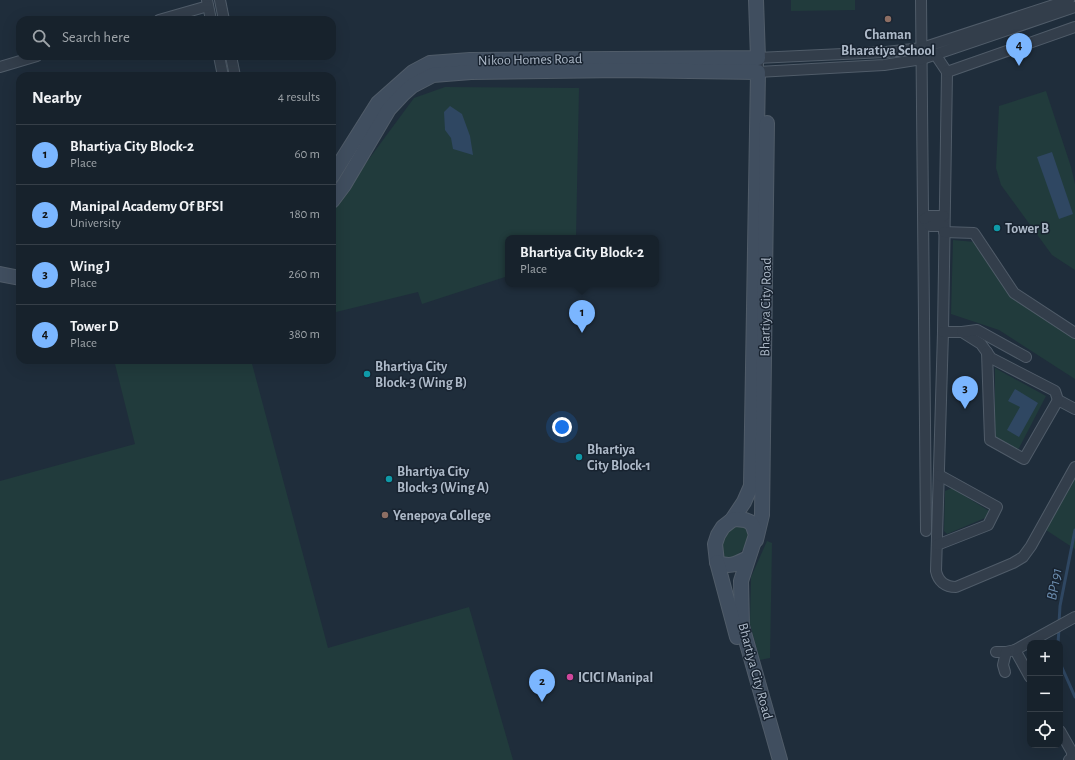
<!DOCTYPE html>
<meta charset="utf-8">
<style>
:root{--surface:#17222c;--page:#202a34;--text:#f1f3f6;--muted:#9ea4a9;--line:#363f48;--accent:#7bb6ff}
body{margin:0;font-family:"Alegreya Sans",sans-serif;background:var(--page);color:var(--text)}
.controls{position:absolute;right:12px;bottom:12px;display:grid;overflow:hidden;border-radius:8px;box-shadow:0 4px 16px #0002}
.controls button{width:36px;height:36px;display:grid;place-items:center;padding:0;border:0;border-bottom:1px solid var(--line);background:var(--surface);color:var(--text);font:20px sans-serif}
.you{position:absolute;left:562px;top:427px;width:14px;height:14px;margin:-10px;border:3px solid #fff;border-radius:50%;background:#1a73e8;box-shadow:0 0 0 6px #1a73e833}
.badge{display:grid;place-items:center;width:26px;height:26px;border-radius:50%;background:var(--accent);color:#111;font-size:13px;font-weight:700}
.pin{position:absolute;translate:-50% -33px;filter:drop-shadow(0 1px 2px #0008)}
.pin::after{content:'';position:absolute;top:21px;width:14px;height:12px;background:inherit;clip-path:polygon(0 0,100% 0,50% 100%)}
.popup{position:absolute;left:505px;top:235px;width:154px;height:52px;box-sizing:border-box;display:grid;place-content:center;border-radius:8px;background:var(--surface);filter:drop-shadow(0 1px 3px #0005);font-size:13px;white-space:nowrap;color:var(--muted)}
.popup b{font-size:15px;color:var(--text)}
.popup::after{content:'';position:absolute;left:50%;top:100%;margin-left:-8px;border:8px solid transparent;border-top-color:var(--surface)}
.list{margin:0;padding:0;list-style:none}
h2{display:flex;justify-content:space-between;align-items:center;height:52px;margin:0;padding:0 16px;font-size:17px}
h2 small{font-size:13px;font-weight:400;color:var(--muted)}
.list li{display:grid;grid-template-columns:26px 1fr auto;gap:12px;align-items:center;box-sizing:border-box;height:60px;padding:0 16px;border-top:1px solid var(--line)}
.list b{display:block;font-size:15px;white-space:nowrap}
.list p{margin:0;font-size:13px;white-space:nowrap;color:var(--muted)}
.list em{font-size:13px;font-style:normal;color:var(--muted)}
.icon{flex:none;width:22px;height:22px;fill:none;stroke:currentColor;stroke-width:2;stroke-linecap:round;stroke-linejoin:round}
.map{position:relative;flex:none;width:1075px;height:760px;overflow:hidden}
.search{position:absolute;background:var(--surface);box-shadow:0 4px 16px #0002;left:16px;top:16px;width:320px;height:44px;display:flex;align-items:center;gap:10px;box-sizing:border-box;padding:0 14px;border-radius:12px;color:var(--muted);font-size:15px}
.panel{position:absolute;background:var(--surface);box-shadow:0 4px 16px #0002;left:16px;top:72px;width:320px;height:292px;border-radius:12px}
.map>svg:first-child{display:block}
.green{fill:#213b3c}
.water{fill:#2f4762}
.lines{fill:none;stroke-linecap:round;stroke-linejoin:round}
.stream{stroke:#2f4762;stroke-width:3}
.street-casing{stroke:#505c69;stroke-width:12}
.secondary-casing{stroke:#505c69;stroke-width:16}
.street{stroke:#333e4b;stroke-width:10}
.secondary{stroke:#404e5f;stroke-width:14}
.education-dot{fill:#8d6e63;stroke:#182330;stroke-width:1.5}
.culture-dot{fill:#0f9aa8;stroke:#182330;stroke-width:1.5}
.hotel-dot{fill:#d1479c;stroke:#182330;stroke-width:1.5}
.labels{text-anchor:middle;stroke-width:3;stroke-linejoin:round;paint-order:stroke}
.poi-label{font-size:14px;font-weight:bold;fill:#adb9c8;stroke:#182330;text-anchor:start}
.street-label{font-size:14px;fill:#adb9c8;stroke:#182330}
.water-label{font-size:15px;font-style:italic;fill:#6b8cae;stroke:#182330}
</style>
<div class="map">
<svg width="1075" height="760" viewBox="0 0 1075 760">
<rect width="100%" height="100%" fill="#1f2d3b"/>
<g class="green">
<path d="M791,0h64v10l-64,1z"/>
<path d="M445,87l134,1 -3,150h-68v38l-86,28 -4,-12 -86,21v-104l82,-111z"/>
<path d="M1046,91l25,76 4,17v86l-23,-15 -51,-70 -5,-17 3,-62z"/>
<path d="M953,240l22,2 34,53 66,44v40l-76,-49 -48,-16z"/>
<path d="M114,360h137l77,288 141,-41 44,153h-513v-279l135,-37z"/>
<path d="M995,368l51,28 -28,54 -23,-11z"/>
<path d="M1075,476v73l-29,-19z"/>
<path d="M952,488l37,23 -4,7 -38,16 -3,-3 1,-40z"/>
<path d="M737,523l12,4c0,18 -3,21 -17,32l-9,-1c-5,-21 -1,-21 14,-35z"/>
<path d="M767,541l5,2 -2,115 -10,2 -10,-36 1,-47z"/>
</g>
<g class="water">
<path d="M450,106l12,8 8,22 3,19 -20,-6 -2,-11 -6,-8 -1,-18z"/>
<path d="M1052,152l21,62 -14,5 -22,-62z"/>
<path d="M1015,389l23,14 -19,34 -12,-7 13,-23 -12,-6z"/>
</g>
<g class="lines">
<g class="stream">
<path d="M1059,623l1,-17 15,-76"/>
<path d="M1058,643l1,-14"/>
<path d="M1060,663l15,34"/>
</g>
<g class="street-casing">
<g id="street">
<path d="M207,0l4,20"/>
<path d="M220,0l4,20"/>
<path d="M921,0l5,531"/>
<path d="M1069,0l-147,48 -36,4 -128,6v14l126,-7 38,-6 153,-52"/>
<path d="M159,20l49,-14"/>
<path d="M935,54l12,18 -4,260 -7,239c2,10 9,16 20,16l57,-24 10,-6 8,-11 44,-79"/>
<path d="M219,56l4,20"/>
<path d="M231,56l4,20"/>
<path d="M0,67l37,-11"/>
<path d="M947,72l128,-45"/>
<path d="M924,219l6,7h14"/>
<path d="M924,219l5,-3h15"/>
<path d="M944,232l30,1 40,60 61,40"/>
<path d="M943,332h19l19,12 10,14 64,33 3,9 17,9"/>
<path d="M962,332l15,-2 49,27"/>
<path d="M987,352l3,88 34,19 34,-59"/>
<path d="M937,545l51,-20 9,-18 -58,-32"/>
<path d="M1015,650l15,27"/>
<path d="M996,652h10l9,-2 60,-33"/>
<path d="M1005,672l-2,-7 3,-13"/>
<path d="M1060,731l12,21v6l-3,2"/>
</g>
</g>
<g class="secondary-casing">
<g id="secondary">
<path d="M332,176l46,-73 35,-31 17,-9 40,-3 288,-2 -2,-58"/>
<path d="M332,201l12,-16 45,-76 14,-15 9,-8 21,-11 38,-3 150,-2 137,2 -7,414 -7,16 -12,18"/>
<path d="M0,274l20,4"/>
<path d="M756,540l6,-25 5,-392"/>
<path d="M748,558c-12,6 -18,10 -31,4l-2,-18 3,-9 5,-8 9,-7 4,-1 9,1 5,2 3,4 3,9 -15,46 1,45 38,134"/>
<path d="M717,562l20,75"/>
</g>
</g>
<use href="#street" class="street"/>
<use href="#secondary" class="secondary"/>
</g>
<g class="education-dot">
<circle cx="888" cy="19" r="4"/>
<circle cx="385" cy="515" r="4"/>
</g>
<g class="culture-dot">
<circle cx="997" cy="228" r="4"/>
<circle cx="367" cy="374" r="4"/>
<circle cx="579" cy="457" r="4"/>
<circle cx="389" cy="479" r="4"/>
</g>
<circle class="hotel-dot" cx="570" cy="677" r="4"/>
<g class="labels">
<g class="poi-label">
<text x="888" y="39" text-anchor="middle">Chaman<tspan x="888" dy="16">Bharatiya School</tspan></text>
<text x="1005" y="233">Tower B</text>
<text x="375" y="371">Bhartiya City<tspan x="375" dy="16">Block-3 (Wing B)</tspan></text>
<text x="587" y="454">Bhartiya<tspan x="587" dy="16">City Block-1</tspan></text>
<text x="397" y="476">Bhartiya City<tspan x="397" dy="16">Block-3 (Wing A)</tspan></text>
<text x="393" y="520">Yenepoya College</text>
<text x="578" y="682">ICICI Manipal</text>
</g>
<g class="street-label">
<text transform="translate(530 59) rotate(-1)" y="5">Nikoo Homes Road</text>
<text transform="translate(765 307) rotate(-89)" y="5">Bhartiya City Road</text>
<text transform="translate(756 671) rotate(75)" y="5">Bhartiya City Road</text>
</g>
<g class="water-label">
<text transform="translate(1054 584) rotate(-80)" y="5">BP191</text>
</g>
</g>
</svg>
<div class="controls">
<button>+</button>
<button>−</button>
<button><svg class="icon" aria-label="locate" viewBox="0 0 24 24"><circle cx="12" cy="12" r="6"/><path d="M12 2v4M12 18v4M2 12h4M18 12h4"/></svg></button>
</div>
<div class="you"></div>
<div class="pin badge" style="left:582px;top:333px">1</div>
<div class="popup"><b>Bhartiya City Block-2</b>Place</div>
<div class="pin badge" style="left:542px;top:702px">2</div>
<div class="pin badge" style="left:965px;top:409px">3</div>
<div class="pin badge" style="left:1019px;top:66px">4</div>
<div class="search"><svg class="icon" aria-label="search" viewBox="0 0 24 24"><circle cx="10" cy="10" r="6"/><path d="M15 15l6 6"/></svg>Search here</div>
<section class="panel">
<h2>Nearby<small>4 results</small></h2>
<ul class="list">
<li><span class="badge">1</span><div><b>Bhartiya City Block-2</b><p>Place</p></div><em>60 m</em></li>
<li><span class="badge">2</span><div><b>Manipal Academy Of BFSI</b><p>University</p></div><em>180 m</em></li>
<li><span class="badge">3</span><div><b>Wing J</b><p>Place</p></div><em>260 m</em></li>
<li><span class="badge">4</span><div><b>Tower D</b><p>Place</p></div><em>380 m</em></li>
</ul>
</section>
</div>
